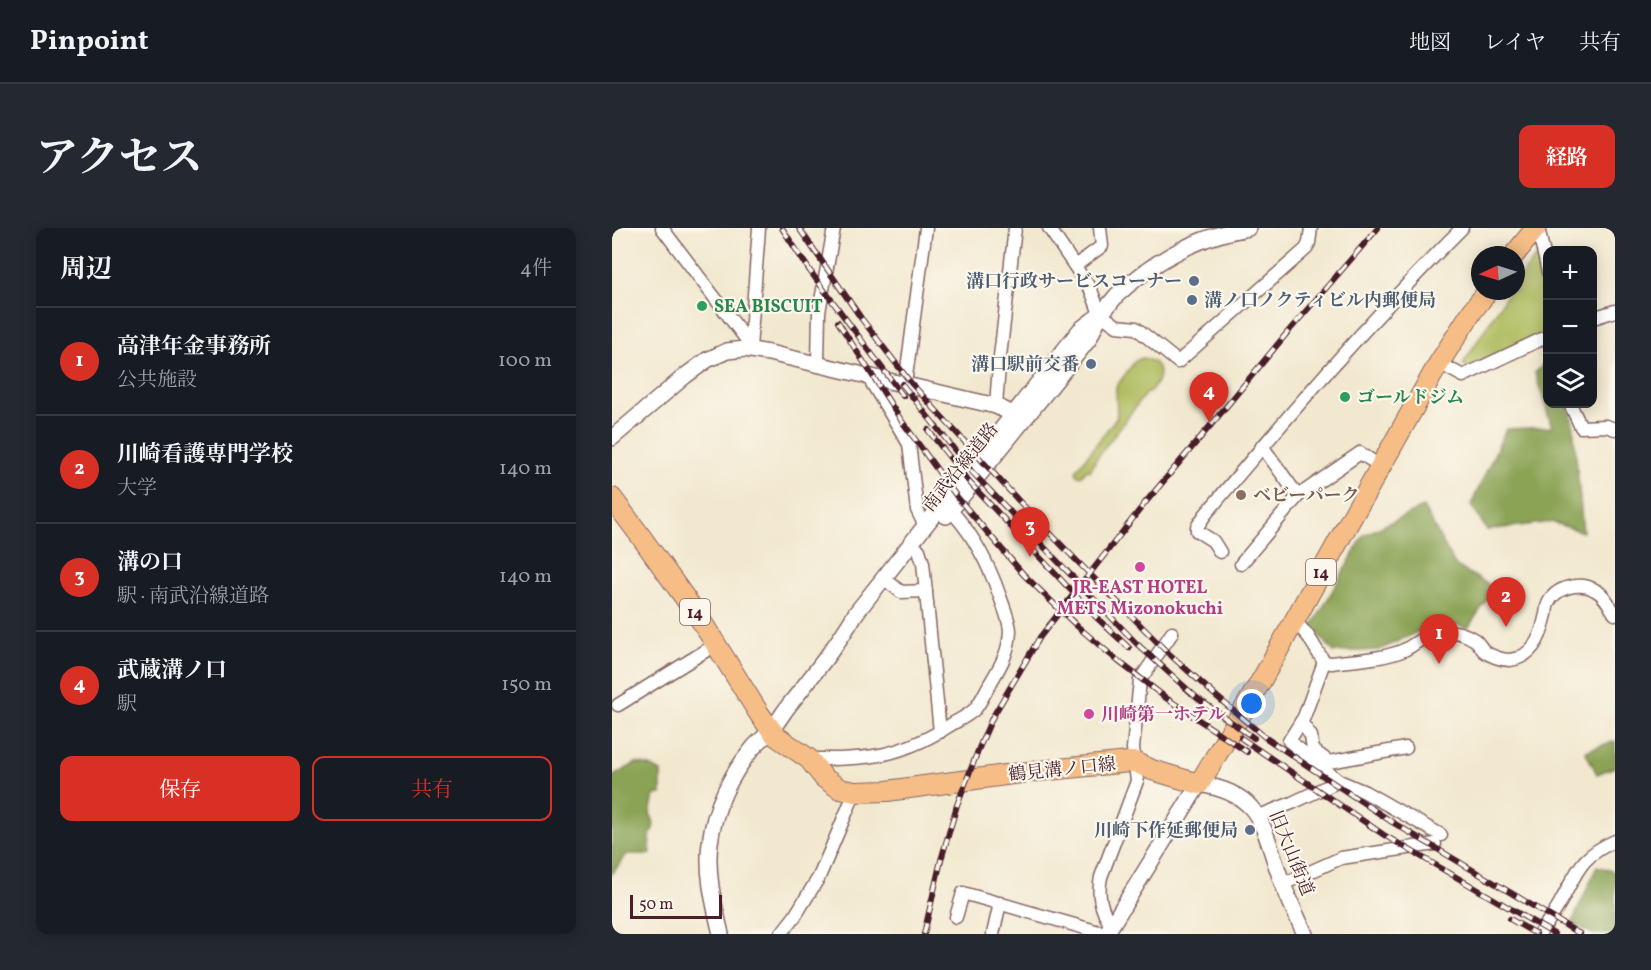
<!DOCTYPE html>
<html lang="ja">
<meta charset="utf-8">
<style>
:root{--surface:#171b24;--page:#242831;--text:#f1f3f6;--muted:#9ea1a6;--line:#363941;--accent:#d93025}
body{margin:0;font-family:Vollkorn,"Noto Serif JP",serif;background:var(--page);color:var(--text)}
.controls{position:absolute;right:18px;top:18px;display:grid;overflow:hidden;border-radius:12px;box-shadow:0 3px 15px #0003}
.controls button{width:54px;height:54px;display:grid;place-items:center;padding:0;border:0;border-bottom:2px solid var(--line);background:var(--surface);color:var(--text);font:30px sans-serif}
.compass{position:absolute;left:859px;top:18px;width:54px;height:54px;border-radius:50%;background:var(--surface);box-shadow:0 3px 15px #0003;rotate:266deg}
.scale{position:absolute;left:18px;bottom:15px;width:92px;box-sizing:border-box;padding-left:6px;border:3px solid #4a1f2b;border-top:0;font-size:16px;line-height:21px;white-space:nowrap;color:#4a1f2b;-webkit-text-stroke:4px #fbf7ec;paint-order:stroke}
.you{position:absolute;left:640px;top:476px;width:21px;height:21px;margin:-15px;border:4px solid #fff;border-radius:50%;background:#1a73e8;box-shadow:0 0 0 9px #1a73e833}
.badge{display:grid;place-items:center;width:39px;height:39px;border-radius:50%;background:var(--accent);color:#fff;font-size:20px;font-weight:700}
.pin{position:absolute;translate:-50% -50px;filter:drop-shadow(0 2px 3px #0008)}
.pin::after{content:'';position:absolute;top:32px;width:21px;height:18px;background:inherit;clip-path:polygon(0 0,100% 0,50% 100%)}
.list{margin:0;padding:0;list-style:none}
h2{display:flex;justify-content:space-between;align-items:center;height:78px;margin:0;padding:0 24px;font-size:26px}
h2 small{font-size:20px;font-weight:400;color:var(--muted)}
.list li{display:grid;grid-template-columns:39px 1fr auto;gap:18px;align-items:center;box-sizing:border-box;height:108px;padding:0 24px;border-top:2px solid var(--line)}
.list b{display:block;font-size:22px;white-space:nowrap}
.list p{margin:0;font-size:20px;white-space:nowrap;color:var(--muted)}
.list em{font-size:20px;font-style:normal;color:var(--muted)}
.actions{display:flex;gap:12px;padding:18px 24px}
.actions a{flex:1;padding:14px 0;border:2px solid var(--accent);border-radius:12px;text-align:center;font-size:21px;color:var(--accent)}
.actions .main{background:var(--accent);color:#fff}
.icon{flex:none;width:33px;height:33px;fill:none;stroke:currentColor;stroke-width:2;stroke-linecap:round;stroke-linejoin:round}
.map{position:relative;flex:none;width:1003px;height:706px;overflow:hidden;border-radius:12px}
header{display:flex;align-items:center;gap:36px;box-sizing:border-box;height:84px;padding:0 30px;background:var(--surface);border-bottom:2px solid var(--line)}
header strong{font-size:28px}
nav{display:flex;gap:33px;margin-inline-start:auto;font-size:21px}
.intro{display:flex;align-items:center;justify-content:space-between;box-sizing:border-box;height:144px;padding:0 36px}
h1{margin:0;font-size:42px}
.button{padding:15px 27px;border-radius:12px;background:var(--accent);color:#fff;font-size:21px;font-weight:700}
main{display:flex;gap:36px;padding:0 36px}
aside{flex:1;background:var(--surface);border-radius:12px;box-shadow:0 3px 15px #0003}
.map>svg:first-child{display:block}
.green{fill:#aebb5d;stroke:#7c6d44;stroke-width:1.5}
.forest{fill:#8aa354;stroke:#6a6140;stroke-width:1.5}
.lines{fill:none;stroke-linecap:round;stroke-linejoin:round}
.minor-casing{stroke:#856564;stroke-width:15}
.tertiary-casing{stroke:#856564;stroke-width:18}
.primary-casing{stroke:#856564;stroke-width:22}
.minor{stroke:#fff;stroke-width:12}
.tertiary{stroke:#fff;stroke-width:15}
.primary{stroke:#f6be86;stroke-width:20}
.rail-casing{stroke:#4a1f2b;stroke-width:6}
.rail{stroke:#fbf7ec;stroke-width:4;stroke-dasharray:11;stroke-linecap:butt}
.service-dot{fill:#5c6f8a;stroke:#fbf7ec;stroke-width:2}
.leisure-dot{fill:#2e9e5b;stroke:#fbf7ec;stroke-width:2}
.education-dot{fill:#8d6e63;stroke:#fbf7ec;stroke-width:2}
.hotel-dot{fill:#d1479c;stroke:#fbf7ec;stroke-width:2}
.labels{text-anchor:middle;stroke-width:4.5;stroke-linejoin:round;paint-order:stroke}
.shield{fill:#fbf7ec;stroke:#7f6065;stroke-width:1.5}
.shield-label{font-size:16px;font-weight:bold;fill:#4a1f2b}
.service-label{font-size:18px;font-weight:bold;fill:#4e5e75;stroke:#fbf7ec;text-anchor:end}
.leisure-label{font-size:18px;font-weight:bold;fill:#27864d;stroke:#fbf7ec;text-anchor:start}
.street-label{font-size:18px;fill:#4a1f2b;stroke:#fbf7ec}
.education-label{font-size:18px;font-weight:bold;fill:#785e54;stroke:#fbf7ec;text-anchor:start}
.hotel-label{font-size:18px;font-weight:bold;fill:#b23c85;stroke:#fbf7ec}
</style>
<header>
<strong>Pinpoint</strong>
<nav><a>地図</a><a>レイヤ</a><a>共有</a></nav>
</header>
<div class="intro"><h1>アクセス</h1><a class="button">経路</a></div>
<main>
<aside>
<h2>周辺<small>4件</small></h2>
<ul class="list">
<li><span class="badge">1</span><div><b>高津年金事務所</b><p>公共施設</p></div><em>100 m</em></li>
<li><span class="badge">2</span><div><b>川崎看護専門学校</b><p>大学</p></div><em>140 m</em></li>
<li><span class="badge">3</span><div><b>溝の口</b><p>駅 · 南武沿線道路</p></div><em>140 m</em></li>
<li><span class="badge">4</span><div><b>武蔵溝ノ口</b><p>駅</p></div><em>150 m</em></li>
</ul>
<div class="actions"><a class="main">保存</a><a>共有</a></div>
</aside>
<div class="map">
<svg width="1003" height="706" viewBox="0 0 1003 706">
<rect width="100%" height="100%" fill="#fbf7ec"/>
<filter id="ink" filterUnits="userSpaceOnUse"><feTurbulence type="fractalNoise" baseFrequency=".0167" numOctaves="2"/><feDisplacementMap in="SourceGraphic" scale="12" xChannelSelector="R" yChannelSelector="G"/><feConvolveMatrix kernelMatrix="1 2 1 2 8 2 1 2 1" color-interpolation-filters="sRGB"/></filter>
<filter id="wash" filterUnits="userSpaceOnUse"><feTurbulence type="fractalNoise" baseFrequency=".008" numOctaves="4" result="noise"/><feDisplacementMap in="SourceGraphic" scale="24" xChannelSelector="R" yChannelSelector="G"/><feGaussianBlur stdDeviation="1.35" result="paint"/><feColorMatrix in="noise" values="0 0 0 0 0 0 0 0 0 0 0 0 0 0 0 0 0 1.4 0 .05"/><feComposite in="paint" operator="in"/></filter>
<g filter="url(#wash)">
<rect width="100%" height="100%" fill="#f2e8cf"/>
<g class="green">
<path d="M926,26l9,55v22l-77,40 -7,-7 45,-71 1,-2h7v-9z"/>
<path d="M530,130c23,4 20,21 7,35h-3l-50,66 -6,12 -3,-2 -6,7h-3l-2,-4 1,-3 40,-52 -1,-30 19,-26z"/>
</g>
<g class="forest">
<path d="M935,132l1,44h20l5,20 10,108 -32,-10 -64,8 -16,-25 35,-76 46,-2 -17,-54z"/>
<path d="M811,279l33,59 39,22 -27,40 -20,-5 -20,4 -49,23 -45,2 -22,-25 52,-92z"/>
<path d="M1003,513v26l-18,7 -12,-23z"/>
<path d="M24,535l14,3 11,6v22l-7,1 -4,19c6,9 4,14 -1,24l2,16h-24l-15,20v-97z"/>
<path d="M985,638l18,6v62h-22l-21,-11z"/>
</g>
</g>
<g filter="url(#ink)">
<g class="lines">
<g class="minor-casing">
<g id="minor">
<path d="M50,0l84,111 4,10"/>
<path d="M437,0l42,62 9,24 17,12 19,2 42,34 128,-113 3,-6 2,-15"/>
<path d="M926,0l10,44"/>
<path d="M463,38l27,-20 -2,-18"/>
<path d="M981,90l22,-7"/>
<path d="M138,120l9,-120"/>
<path d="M827,135l24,13 85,-40"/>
<path d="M206,136l1,-52 15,-84"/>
<path d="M255,147l42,69 8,66 8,16"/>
<path d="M293,156l21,-156"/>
<path d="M958,176l11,23 25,-1 9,3"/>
<path d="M384,178l3,-41 16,-137"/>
<path d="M650,218l36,50"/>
<path d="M307,322l4,13 17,169"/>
<path d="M608,324l-7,-11 -16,-10v-4l8,-12c82,-98 166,-196 257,-287"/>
<path d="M629,336l57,-68 62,-43 20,13"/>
<path d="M279,356l10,8 25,-1"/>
<path d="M682,392l14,16 16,26 8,1c22,-3 52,-4 72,-13 13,-6 24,-19 41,-19 11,0 21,3 30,9 4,3 6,8 9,11 6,5 18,9 26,9 23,-3 31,-23 35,-42 2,-5 1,-10 3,-14 7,-17 32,-23 47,-14 10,5 14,15 20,24"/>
<path d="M712,434l-20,55 -15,24 50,40 26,11 76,43"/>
<path d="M6,477l97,-60"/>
<path d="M689,494l10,14 2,14 16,12 77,-14"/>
<path d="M197,531c59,1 92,-2 143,-35 7,-4 17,-9 23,-15 6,-7 11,-19 16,-27 10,-17 18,-30 19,-51 0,-11 -11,-36 -15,-48 -11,-27 -24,-52 -45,-73"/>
<path d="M647,588l33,-13 47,-22"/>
<path d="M671,656l58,-26 94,-14"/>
<path d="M344,689l7,-24 143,41"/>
<path d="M499,698c-10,-17 -14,-30 -10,-49l36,-96 -4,-33 7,-68 32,-47"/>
<path d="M169,706l14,-18 24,-39 36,-85"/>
<path d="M381,706l7,-31"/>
<path d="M927,706c7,-10 15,-20 21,-31 18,-32 19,-46 55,-62"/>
</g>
</g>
<g class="tertiary-casing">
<g id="tertiary">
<path d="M0,210l73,-62 22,-16 20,-9 18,-2 24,4 227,53 17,8 9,8"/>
<path d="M334,288l143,-177 10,-22"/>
<path d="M109,706c-7,-30 -15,-60 -11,-91 4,-34 20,-68 43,-95 6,-7 13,-12 19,-19 8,-10 14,-21 22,-30 22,-28 44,-55 62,-86l224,-283c7,-6 15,-11 22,-17 5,-6 10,-12 15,-18 38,-35 80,-59 131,-67"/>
<path d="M494,706l93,-150c66,10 63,45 83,98 7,18 15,35 23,52"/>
</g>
</g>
<g class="primary-casing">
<g id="primary">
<path d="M902,27l22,-27"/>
<path d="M0,270l27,36 61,85 60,96 16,21 33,23 15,19 16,11 15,3 32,-1 141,-19 101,-10h6l17,8 47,14 62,-103 87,-157 91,-161 34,-53 15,-19"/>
</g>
</g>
<use href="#minor" class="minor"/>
<use href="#tertiary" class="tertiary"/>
<use href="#primary" class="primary"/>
<g class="rail-casing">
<g id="rail">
<path d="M170,0l28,43 93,125"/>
<path d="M187,0l62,90 50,65 107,117 57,59 91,92 50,45 50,42 126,84 188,112"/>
<path d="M226,94l63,98 56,77 67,78 53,51 41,35 48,37 81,54"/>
<path d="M290,156l71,89 164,171 60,54 57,40"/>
<path d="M316,202l41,52 127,135 33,31"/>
<path d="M629,510l143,97 170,99"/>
<path d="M898,691l26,15"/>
<path d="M312,706l17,-74 16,-55 22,-57 13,-30 48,-81 105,-134 66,-78 76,-92 91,-105"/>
</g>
</g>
<use href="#rail" class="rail"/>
</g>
</g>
<g class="service-dot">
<circle cx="582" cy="53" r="6"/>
<circle cx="580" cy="72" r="6"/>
<circle cx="479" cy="136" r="6"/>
<circle cx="638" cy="602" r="6"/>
</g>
<g class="leisure-dot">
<circle cx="90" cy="78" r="6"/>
<circle cx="733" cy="169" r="6"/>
</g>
<circle class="education-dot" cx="629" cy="267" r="6"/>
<g class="hotel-dot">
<circle cx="528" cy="339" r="6"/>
<circle cx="477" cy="486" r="6"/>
</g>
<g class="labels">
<g class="shield">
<rect x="694" y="331" width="30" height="26" rx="4.5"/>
<rect x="68" y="371" width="30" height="26" rx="4.5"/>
</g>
<g class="shield-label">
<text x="709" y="350">14</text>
<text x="83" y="390">14</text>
</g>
<g class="service-label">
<text x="570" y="59">溝口行政サービスコーナー</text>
<text x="592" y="78" text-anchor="start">溝ノ口ノクティビル内郵便局</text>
<text x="467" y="142">溝口駅前交番</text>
<text x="626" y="608">川崎下作延郵便局</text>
</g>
<g class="leisure-label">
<text x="102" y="84">SEA BISCUIT</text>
<text x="745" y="175">ゴールドジム</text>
</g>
<g class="street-label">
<text transform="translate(348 239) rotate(-51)" y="6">南武沿線道路</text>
<text transform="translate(450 541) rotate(-6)" y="6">鶴見溝ノ口線</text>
<text transform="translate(680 625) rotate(68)" y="6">旧大山街道</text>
</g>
<g class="education-label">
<text x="641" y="273">ベビーパーク</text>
</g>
<g class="hotel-label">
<text x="528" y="365">JR-EAST HOTEL<tspan x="528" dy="21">METS Mizonokuchi</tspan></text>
<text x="489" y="492" text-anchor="start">川崎第一ホテル</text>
</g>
</g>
</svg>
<div class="controls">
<button>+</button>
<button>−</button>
<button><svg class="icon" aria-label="layers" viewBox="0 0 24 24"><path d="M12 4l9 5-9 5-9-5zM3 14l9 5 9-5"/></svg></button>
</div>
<svg class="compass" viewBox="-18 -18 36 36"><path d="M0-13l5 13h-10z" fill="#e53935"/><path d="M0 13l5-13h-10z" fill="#9ea1a6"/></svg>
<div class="scale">50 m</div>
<div class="you"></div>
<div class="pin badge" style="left:827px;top:436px">1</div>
<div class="pin badge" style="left:894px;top:399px">2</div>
<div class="pin badge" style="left:418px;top:329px">3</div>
<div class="pin badge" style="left:597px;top:194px">4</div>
</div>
</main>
